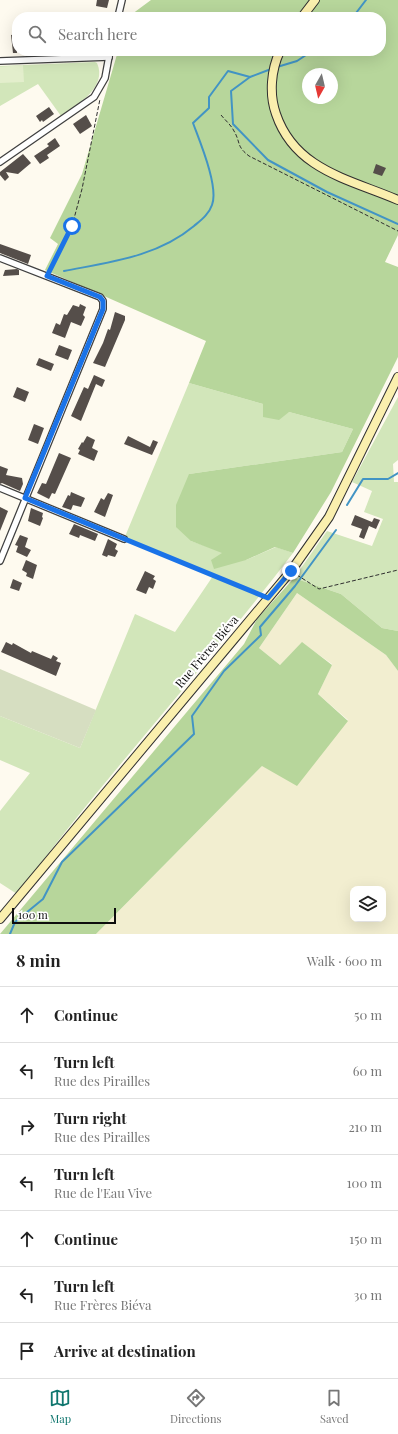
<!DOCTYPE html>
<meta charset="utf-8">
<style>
:root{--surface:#fff;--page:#f6f6f6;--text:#222;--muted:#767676;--line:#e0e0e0;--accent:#0f766e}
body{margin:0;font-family:"Playfair Display",serif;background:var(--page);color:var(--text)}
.controls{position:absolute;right:12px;bottom:12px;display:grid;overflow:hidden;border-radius:8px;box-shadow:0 4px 16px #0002}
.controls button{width:36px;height:36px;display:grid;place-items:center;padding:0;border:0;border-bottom:1px solid var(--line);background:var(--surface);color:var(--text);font:20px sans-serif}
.compass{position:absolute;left:302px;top:68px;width:36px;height:36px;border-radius:50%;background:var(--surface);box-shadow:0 4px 16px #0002;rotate:188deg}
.scale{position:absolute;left:12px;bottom:10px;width:104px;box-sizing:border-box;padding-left:4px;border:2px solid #0d0d0d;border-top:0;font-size:11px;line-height:14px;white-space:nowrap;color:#0d0d0d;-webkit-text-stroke:3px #fff;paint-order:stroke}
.stop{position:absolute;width:12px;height:12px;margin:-9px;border:3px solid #1a73e8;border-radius:50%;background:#fff}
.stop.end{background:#1a73e8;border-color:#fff;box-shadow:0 1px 4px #0008}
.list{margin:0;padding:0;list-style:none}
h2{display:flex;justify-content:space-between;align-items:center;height:52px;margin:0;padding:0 16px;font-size:17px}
h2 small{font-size:13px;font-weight:400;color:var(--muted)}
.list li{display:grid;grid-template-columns:26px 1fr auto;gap:12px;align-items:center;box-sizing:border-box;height:56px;padding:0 16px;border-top:1px solid var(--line)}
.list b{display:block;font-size:15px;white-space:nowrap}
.list p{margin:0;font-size:13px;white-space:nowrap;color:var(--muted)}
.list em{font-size:13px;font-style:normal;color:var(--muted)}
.icon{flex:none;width:22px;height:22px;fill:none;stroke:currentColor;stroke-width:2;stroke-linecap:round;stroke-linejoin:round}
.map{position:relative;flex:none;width:398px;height:934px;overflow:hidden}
.search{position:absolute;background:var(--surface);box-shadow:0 4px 16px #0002;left:12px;right:12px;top:12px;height:44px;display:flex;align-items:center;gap:10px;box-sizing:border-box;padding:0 14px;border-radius:16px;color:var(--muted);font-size:15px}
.sheet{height:444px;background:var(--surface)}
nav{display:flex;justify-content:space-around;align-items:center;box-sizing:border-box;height:56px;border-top:1px solid var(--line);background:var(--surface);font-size:11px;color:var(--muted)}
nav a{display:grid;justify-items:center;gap:2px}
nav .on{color:var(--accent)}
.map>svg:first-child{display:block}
.farmland{fill:#f2eed0;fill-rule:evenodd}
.green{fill:#d2e6ba}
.forest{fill:#b7d69b;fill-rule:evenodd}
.cemetery{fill:#d6dec1}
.pitch{fill:#e3eecc}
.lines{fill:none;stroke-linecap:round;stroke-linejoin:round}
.stream{stroke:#4294c4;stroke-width:2}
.building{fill:#554e4a}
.lane-casing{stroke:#404040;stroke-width:5}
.street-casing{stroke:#404040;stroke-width:8}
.secondary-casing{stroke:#2f2f2f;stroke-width:10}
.path{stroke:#2f2f2f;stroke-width:1;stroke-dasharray:4 2;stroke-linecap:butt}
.lane{stroke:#fff;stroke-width:3}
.street{stroke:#fff;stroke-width:5.5}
.secondary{stroke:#faefae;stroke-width:8}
.route{stroke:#1a73e8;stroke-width:5}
.labels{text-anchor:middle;stroke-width:4;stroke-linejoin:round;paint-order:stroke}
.street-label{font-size:12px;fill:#0d0d0d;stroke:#fff}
</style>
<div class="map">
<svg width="398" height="934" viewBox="0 0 398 934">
<rect width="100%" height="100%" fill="#fefaef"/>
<path class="farmland" d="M297,593l89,62 12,16v263h-302l166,-168 86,-46 -30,-26 14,-30 -30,-21 -22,22 -21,-17zM353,889h30v30h-30z"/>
<g class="green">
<path d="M95,62l2,1c11,24 -20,42 -36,53l-23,-32 -38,22v-40z"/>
<path d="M189,383l74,21v12l26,-4 64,17 -11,23 -153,22 2,67 55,19 30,-13 17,6c-89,116 -188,224 -276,341l-17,-11v-72l30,-38 -30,-13v-44l80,32 55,-134 40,18 38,-56 -89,-37z"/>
<path d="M398,397v63l-5,4 1,18h4v149l-16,-3 -41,-34 -47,-16 33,-47 45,15 11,-27 -19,-7 8,-21 -20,-9z"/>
</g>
<g class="forest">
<path d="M151,0h247v235l-13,27 13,5v90l-67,135 -38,61 -18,-6 -29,13 -32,9 -3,-9 11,-7 -31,-12 -15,-14v-22l13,-31 153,-22 11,-23 -64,-17 -10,8 -16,-3v-13l-74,-21 17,-42 -161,-71 13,-26 -8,-6 32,-64 36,-123h263v-34h-253zM308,74h24v24h-24z"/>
<path d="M294,578l47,16 41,34 16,3v40l-12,-16 -89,-62 -38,55 21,17 22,-23 30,23 -14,29 30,27 -51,65 -35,-20 -166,168h-96l244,-290 13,-25z"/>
</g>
<path class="cemetery" d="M0,669l96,41 -16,38 -80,-32z"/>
<path class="pitch" d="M23,65l1,17 -24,1v-16z"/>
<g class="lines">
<g class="stream">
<path d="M353,17l13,-17"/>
<path d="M277,67l20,-6 15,-10"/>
<path d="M271,69l-21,8 -19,14 2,33 35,36 59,32 71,32"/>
<path d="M64,271c46,-9 93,-14 130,-45 7,-6 15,-12 18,-21 7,-18 -12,-63 -19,-82l16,-15v-11l19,-26 22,6"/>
<path d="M347,505l16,-26h25l10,-6"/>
<path d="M10,934l5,-12 28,-23 19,-37 132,-128 -2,-18 32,-45 37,-36 -1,-8 35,-41 41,-56"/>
</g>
</g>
<g class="building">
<path d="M97,0h12l-2,8 -11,-2z"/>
<path d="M17,34v19h-4l-2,-18z"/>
<path d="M49,107l5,7 -11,8 -1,-2 -2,2 -4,-6z"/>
<path d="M86,115l6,11 -12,8 -7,-10z"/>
<path d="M55,138l5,8 -13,9 2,3 -9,6 -6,-8 15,-10 -2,-2z"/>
<path d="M23,154l8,9 -13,11 -12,-2 3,5 -4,4 -5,-6v-3z"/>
<path d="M376,164l10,4 -4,8 -9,-3z"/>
<path d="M0,244l31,11 -3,9 -28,-11z"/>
<path d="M17,269l2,1v5l-16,1 2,-6z"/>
<path d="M80,304l6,3 -3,8 2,2 -4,9 -10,-4 -6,16 -13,-5 4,-10 4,2 4,-11 3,1 6,-10 6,2z"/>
<path d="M115,312l10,4v4l-20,47 -12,-4 10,-20 5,-14 2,1z"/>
<path d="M59,345l13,5 -4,10 -13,-5z"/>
<path d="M39,358l15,6 -3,7 -15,-6z"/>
<path d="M94,375l11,5 -3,7 -6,-3 -15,37 -10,-5 13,-29 4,2z"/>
<path d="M17,387l12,5 -4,10 -12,-5z"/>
<path d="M34,424l10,4 -6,16 -10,-4z"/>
<path d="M87,436l8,4 -3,8 6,3 -4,10 -16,-7 2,-4 -2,-1 4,-7 1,1z"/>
<path d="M128,436l22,11 3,-7 5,2 -6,13 -28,-11z"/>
<path d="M59,453l12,5 -16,36 -3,-1 -3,6 -12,-6 5,-10 4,1z"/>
<path d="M0,466l8,3 -2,6 16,3 1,6 -3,7 -18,-8 -2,1z"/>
<path d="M71,492l14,6 -4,9 -8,-2 -2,5 -9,-3 6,-12 2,1z"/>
<path d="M108,493l5,2 -8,22 -11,-5 7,-14 3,2z"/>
<path d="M0,507l8,4 -8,20z"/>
<path d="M31,508l12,5 -1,4 1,1 -3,8 -12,-5z"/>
<path d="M355,515l17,7 2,-4 6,2 -4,9 -7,-3 -5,13 -5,-2 3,-8 -11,-4z"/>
<path d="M74,524l24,10 -3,7 -15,-6 -1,3 -10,-4z"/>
<path d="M20,535l8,3 -3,9 6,3 -4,7 -11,-5 2,-6 -3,-1z"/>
<path d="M108,539l9,5 -2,5 3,2 -3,6 -7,-2 -1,2 -5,-2z"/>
<path d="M26,560l11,5 -4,14 -7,-3 1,-3 -5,-3z"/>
<path d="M145,571l10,5 -2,3 3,2 -3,8 -4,-2 -3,7 -10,-4z"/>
<path d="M13,579l9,4 -3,8 -9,-3z"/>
<path d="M6,642l6,3 1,-2 18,10 1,-2 19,8 2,-4 5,3 -2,3 5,2 -5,13 -55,-24z"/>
</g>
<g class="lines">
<g class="lane-casing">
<path id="lane" d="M63,51v8"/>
</g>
<g class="street-casing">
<g id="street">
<path d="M118,17l4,-17"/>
<path d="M0,61l109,-4"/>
<path d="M0,162l94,-65 11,-19 5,-27"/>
<path d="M0,258l100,39 3,4v8l-103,252"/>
<path d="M0,488l124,51"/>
</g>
</g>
<g class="secondary-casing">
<g id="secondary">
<path d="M302,17l13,-17"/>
<path d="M280,51c-9,19 -11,43 -4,63 19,56 73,65 122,86"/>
<path d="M0,919l291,-348 38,-54 69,-140"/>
</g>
</g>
<g class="path">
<path d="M221,115c4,5 10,10 13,16 7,12 2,15 15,25l149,75"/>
<path d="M50,270l22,-44 10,-37 18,-90"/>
<path d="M131,542l130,54"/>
<path d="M297,575l22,14 79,-19"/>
</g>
<use href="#lane" class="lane"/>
<use href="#street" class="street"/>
<use href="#secondary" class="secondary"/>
</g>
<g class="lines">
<path class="route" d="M72,226l-25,50 53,21 3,4v8l-78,189 243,100 23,-27"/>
</g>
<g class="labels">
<g class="street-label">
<text transform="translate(207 652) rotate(-50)" y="4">Rue Frères Biéva</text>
</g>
</g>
</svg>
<div class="controls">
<button><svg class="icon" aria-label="layers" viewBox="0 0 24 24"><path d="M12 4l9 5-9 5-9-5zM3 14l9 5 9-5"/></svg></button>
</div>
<svg class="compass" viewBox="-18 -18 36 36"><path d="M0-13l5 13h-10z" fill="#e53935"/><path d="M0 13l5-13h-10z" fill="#767676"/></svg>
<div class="scale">100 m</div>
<div class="stop" style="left:72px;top:226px"></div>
<div class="stop end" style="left:291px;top:571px"></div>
<div class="search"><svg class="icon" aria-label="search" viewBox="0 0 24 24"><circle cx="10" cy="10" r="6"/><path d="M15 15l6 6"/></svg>Search here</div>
</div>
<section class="sheet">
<h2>8 min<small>Walk · 600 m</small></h2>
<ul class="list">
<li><svg class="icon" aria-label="ahead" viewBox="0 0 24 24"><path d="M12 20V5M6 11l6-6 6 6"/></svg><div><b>Continue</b></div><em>50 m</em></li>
<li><svg class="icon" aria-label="left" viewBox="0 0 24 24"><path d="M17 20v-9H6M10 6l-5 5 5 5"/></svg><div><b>Turn left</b><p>Rue des Pirailles</p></div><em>60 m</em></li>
<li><svg class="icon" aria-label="right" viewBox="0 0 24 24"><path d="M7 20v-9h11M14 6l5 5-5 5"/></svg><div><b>Turn right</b><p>Rue des Pirailles</p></div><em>210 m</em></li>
<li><svg class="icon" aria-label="left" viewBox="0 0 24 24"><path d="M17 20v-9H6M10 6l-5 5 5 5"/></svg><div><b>Turn left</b><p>Rue de l'Eau Vive</p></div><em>100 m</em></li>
<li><svg class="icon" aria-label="ahead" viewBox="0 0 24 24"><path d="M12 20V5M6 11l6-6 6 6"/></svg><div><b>Continue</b></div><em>150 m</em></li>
<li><svg class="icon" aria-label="left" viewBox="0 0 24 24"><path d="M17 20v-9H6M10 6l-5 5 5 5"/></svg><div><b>Turn left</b><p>Rue Frères Biéva</p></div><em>30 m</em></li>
<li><svg class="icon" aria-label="arrive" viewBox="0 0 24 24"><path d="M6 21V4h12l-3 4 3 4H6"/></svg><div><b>Arrive at destination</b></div></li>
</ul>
</section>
<nav>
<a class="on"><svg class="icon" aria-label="map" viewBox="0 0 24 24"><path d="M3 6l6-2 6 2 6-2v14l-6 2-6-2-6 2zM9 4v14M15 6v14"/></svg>Map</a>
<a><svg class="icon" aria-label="directions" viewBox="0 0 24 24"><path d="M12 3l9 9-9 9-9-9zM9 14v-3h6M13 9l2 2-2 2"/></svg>Directions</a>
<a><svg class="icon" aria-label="saved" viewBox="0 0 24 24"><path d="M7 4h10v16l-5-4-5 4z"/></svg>Saved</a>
</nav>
